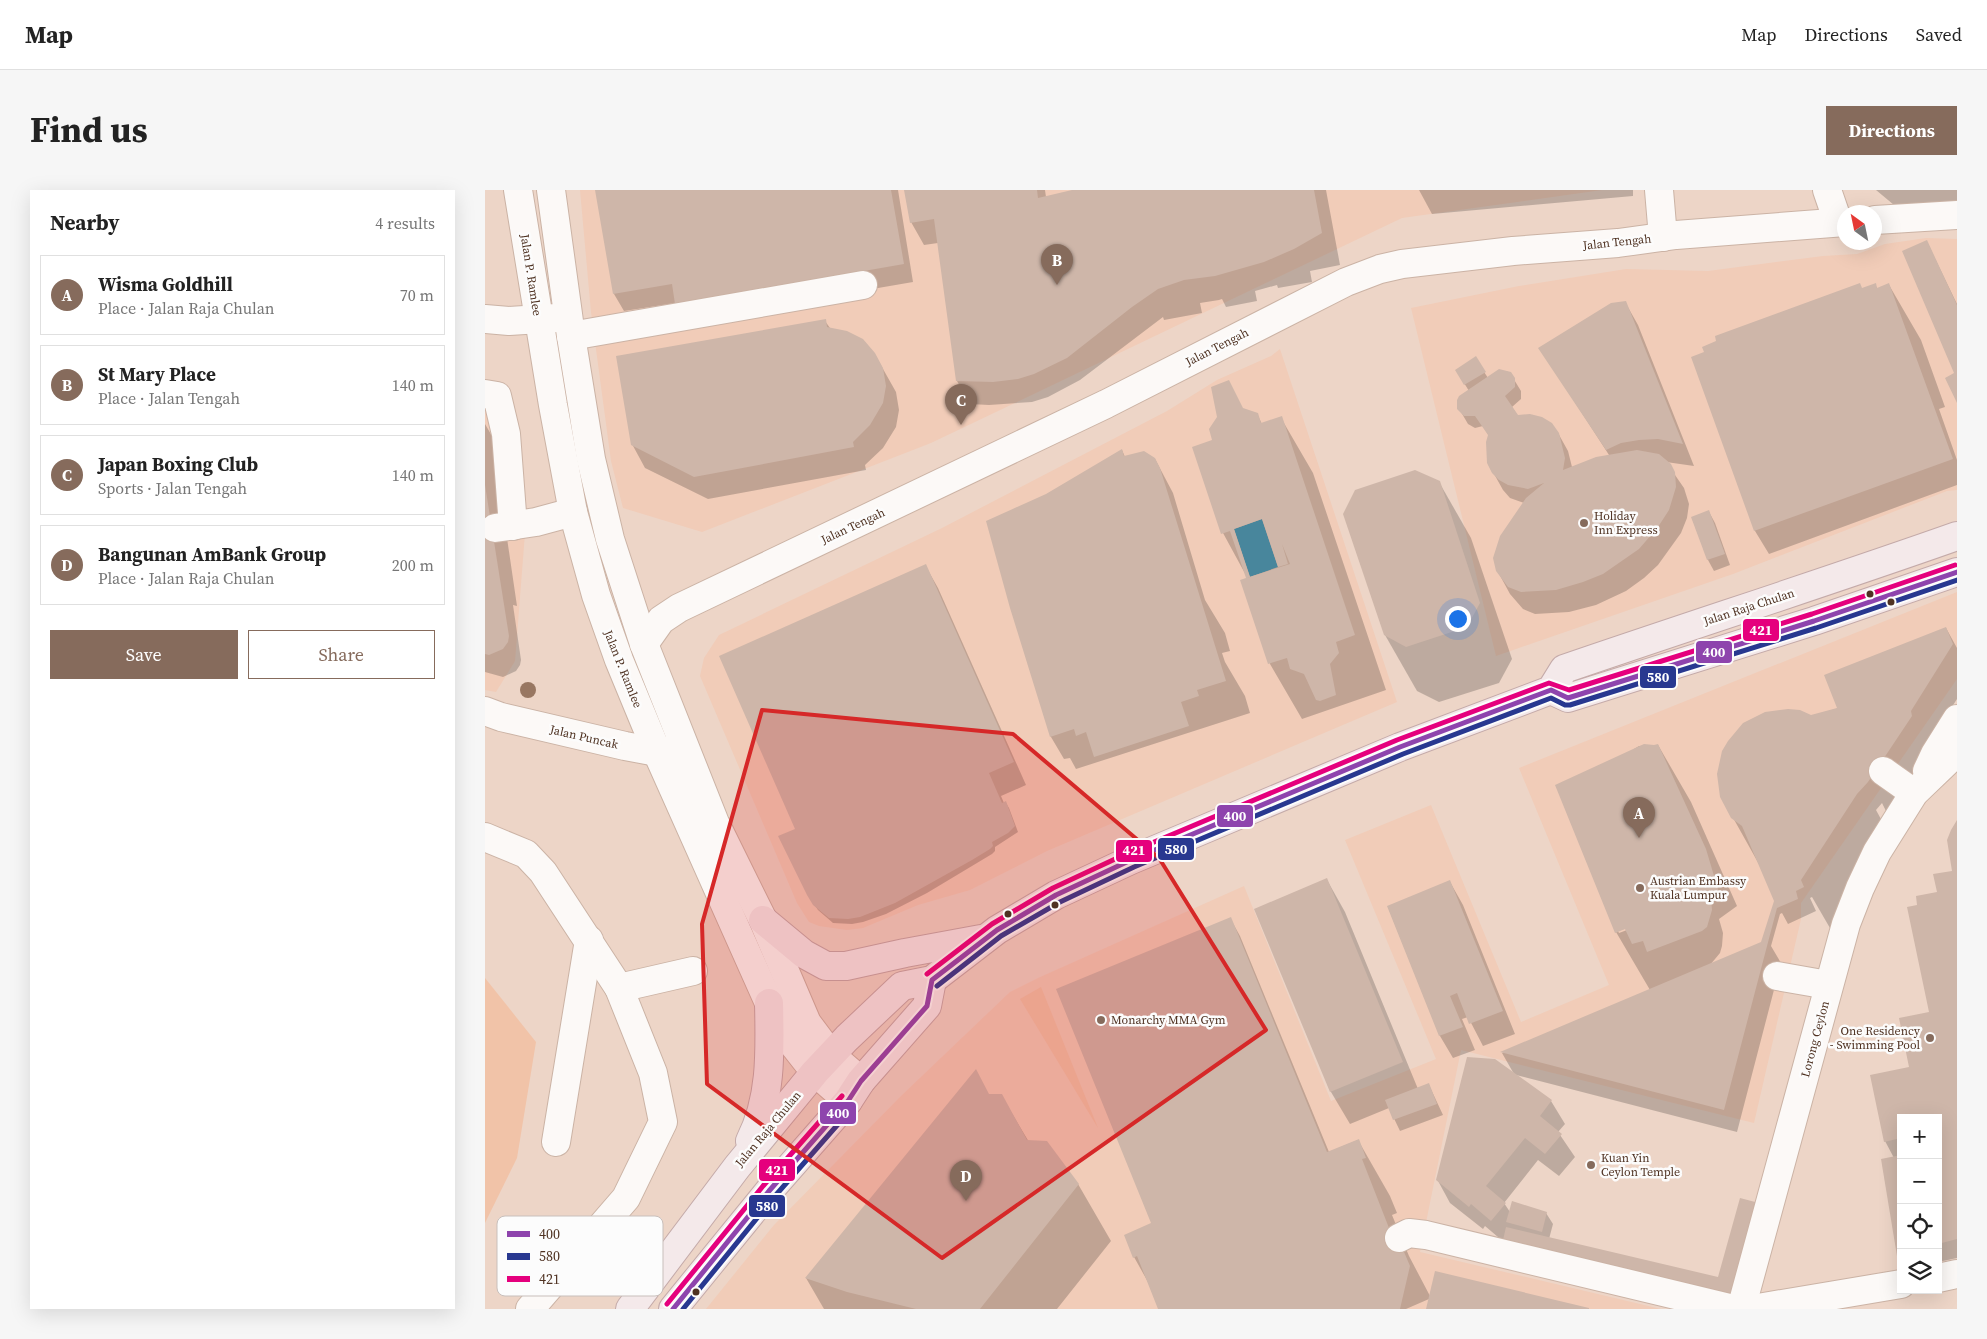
<!DOCTYPE html>
<meta charset="utf-8">
<style>
:root{--surface:#fff;--page:#f6f6f6;--text:#222;--muted:#767676;--line:#e0e0e0;--accent:#866b5c}
body{margin:0;font-family:"Source Serif 4",serif;background:var(--page);color:var(--text)}
.controls{position:absolute;right:15px;bottom:15px;display:grid;overflow:hidden;border-radius:0px;box-shadow:0 5px 20px #0002}
.controls button{width:45px;height:45px;display:grid;place-items:center;padding:0;border:0;border-bottom:1px solid var(--line);background:var(--surface);color:var(--text);font:25px sans-serif}
.compass{position:absolute;left:1352px;top:15px;width:45px;height:45px;border-radius:50%;background:var(--surface);box-shadow:0 5px 20px #0002;rotate:327deg}
.you{position:absolute;left:972px;top:428px;width:18px;height:18px;margin:-12px;border:4px solid #fff;border-radius:50%;background:#1a73e8;box-shadow:0 0 0 8px #1a73e833}
.badge{display:grid;place-items:center;width:32px;height:32px;border-radius:50%;background:var(--accent);color:#fff;font-size:16px;font-weight:700}
.pin{position:absolute;translate:-50% -41px;filter:drop-shadow(0 1px 2px #0008)}
.pin::after{content:'';position:absolute;top:26px;width:18px;height:15px;background:inherit;clip-path:polygon(0 0,100% 0,50% 100%)}
.list{margin:0;padding:0;list-style:none}
h2{display:flex;justify-content:space-between;align-items:center;height:65px;margin:0;padding:0 20px;font-size:21px}
h2 small{font-size:16px;font-weight:400;color:var(--muted)}
.list li{display:grid;grid-template-columns:32px 1fr auto;gap:15px;align-items:center;box-sizing:border-box;height:80px;margin:0 10px 10px;padding:0 10px;border:1px solid var(--line);border-radius:0px}
.list b{display:block;font-size:19px;white-space:nowrap}
.list p{margin:0;font-size:16px;white-space:nowrap;color:var(--muted)}
.list em{font-size:16px;font-style:normal;color:var(--muted)}
.actions{display:flex;gap:10px;padding:15px 20px}
.actions a{flex:1;padding:11px 0;border:1px solid var(--accent);border-radius:0px;text-align:center;font-size:18px;color:var(--accent)}
.actions .main{background:var(--accent);color:#fff}
.icon{flex:none;width:28px;height:28px;fill:none;stroke:currentColor;stroke-width:2;stroke-linecap:round;stroke-linejoin:round}
.map{position:relative;flex:none;width:1472px;height:1119px;overflow:hidden;border-radius:0px}
header{display:flex;align-items:center;gap:30px;box-sizing:border-box;height:70px;padding:0 25px;background:var(--surface);border-bottom:1px solid var(--line)}
header strong{font-size:24px}
nav{display:flex;gap:28px;margin-inline-start:auto;font-size:18px}
.intro{display:flex;align-items:center;justify-content:space-between;box-sizing:border-box;height:120px;padding:0 30px}
h1{margin:0;font-size:35px}
.button{padding:12px 22px;border-radius:0px;background:var(--accent);color:#fff;font-size:18px;font-weight:700}
main{display:flex;gap:30px;padding:0 30px}
aside{flex:1;background:var(--surface);border-radius:0px;box-shadow:0 5px 20px #0002}
.map>svg:first-child{display:block}
.built{fill:#f1ccb8}
.green{fill:#f1c3a8}
.water{fill:#5ba8c3}
.shadow{fill:#0003;fill-rule:evenodd}
.building{fill:#ceb6a9;fill-rule:evenodd}
.lines{fill:none;stroke-linecap:round;stroke-linejoin:round}
.minor-casing{stroke:#cbb3a5;stroke-width:30}
.major-casing{stroke:#c4aaa9;stroke-width:30}
.minor{stroke:#fcf9f7;stroke-width:28}
.major{stroke:#f4e9ea;stroke-width:28}
.bus-1-casing{stroke:#fcfcfc;stroke-width:9}
.bus-2-casing{stroke:#fcfcfc;stroke-width:9}
.bus-3-casing{stroke:#fcfcfc;stroke-width:9}
.bus-1{stroke:#8e44ad;stroke-width:5}
.bus-2{stroke:#283890;stroke-width:5}
.bus-3{stroke:#e5007d;stroke-width:5}
.tree{fill:#987762}
.marked{fill:#d62828;fill-opacity:0.2;stroke:#d62828;stroke-width:4;stroke-linejoin:round}
.poi-dot{fill:#866b5c;stroke:#fcfcfc;stroke-width:2}
.bus-dot{fill:#4f3222;stroke:#fcfcfc;stroke-width:2}
.labels{text-anchor:middle;stroke-width:5;stroke-linejoin:round;paint-order:stroke}
.street-label{font-size:12px;fill:#4f3222;stroke:#fcfcfc}
.poi-label{font-size:12px;fill:#4f3222;stroke:#fcfcfc;text-anchor:start}
.key{fill:#fcfcfc;stroke:#c8bfbb;stroke-width:1}
.key-label{font-size:14px;fill:#4f3222}
.line-badge{stroke:#fcfcfc;stroke-width:2}
.badge-label{font-size:14px;text-anchor:middle;font-weight:bold;fill:#fff}
</style>
<header>
<strong>Map</strong>
<nav><a>Map</a><a>Directions</a><a>Saved</a></nav>
</header>
<div class="intro"><h1>Find us</h1><a class="button">Directions</a></div>
<main>
<aside>
<h2>Nearby<small>4 results</small></h2>
<ul class="list">
<li><span class="badge">A</span><div><b>Wisma Goldhill</b><p>Place · Jalan Raja Chulan</p></div><em>70 m</em></li>
<li><span class="badge">B</span><div><b>St Mary Place</b><p>Place · Jalan Tengah</p></div><em>140 m</em></li>
<li><span class="badge">C</span><div><b>Japan Boxing Club</b><p>Sports · Jalan Tengah</p></div><em>140 m</em></li>
<li><span class="badge">D</span><div><b>Bangunan AmBank Group</b><p>Place · Jalan Raja Chulan</p></div><em>200 m</em></li>
</ul>
<div class="actions"><a class="main">Save</a><a>Share</a></div>
</aside>
<div class="map">
<svg width="1472" height="1119" viewBox="0 0 1472 1119">
<rect width="100%" height="100%" fill="#edd5c7"/>
<g class="built">
<path d="M95,0h1022l-200,28 -471,225 -229,89 -79,-24 -12,-47 -20,-149z"/>
<path d="M1441,48l31,1v251l-10,1 -214,83 -237,82 -85,-348 108,-22 107,-17 82,2 115,-15 34,-2 28,-10z"/>
<path d="M795,159l117,353 -350,149 -77,39 -52,15 -55,23 -16,2 -28,-4 -10,-4 -12,-19 -97,-227 4,-18 15,-23 223,-107 225,-117 50,-31 54,-24z"/>
<path d="M0,197l40,146 -10,128 -19,31 -11,-2z"/>
<path d="M1472,402v87l-156,224v16l-47,204 -293,-73 -41,202 241,57h-955l68,-84 126,-128 110,-105 28,-14 206,-92 87,215 105,-42 -91,-219 86,-35 90,217 88,-37 -90,-217z"/>
</g>
<g class="green">
<path d="M0,788l51,64 -19,116 -32,65z"/>
<path d="M556,797l57,141 -78,-129z"/>
</g>
<path class="water" d="M777,329l16,48 -28,10 -16,-48z"/>
<g class="shadow">
<path d="M112,0h301l15,92 -227,39 -10,-18 -52,8 -10,-17z"/>
<path d="M420,0h140l1,7 32,-7h248l14,75 -30,6 2,11 -34,6 -1,-3 -22,6 2,10 -31,6 -4,-8 -3,1 -19,3 2,10 -38,7 -1,-3 -83,63 -32,17 -16,5 -43,3 -19,-1 -13,-23 -19,-138 -14,2 -13,-23z"/>
<path d="M934,0h214v6l-201,18z"/>
<path d="M1391,0h81v38l-10,1 -39,-25 -14,1z"/>
<path d="M1442,52l30,62v96l-1,-26z"/>
<path d="M1390,95l3,4 11,-4 32,55 24,67 -6,2 18,51v25l-188,69 -14,-23 -39,-109 146,-132z"/>
<path d="M1140,112l13,23 56,141 -28,-4 18,26 5,16 -2,14 -6,15 -23,32 -14,13 -18,13 -30,14 -27,7 -34,2 -12,-5 -13,-15 -13,-24 27,-67 -14,-5 -7,-8 -10,-18 -4,-36 -6,-10 -8,2 -7,-4 -7,-12 8,-21 -13,-21 19,-12 13,20 8,-6 10,-1 4,2 11,18v8l-9,8 6,9 40,17 10,18 4,16 37,-12 -69,-107z"/>
<path d="M340,131l5,7 44,25 22,39 3,18 -3,17 -13,21 -18,17 1,5 -158,29 -63,-31 -13,-24z"/>
<path d="M758,219l14,5 5,10 19,-6 32,55 73,217 -84,29 -32,-55 -28,-83 6,-2 -25,-46 -9,-92z"/>
<path d="M0,234l7,12 25,170 -4,-1 8,55 -1,5 -4,6 -13,6 -18,-5z"/>
<path d="M637,260l3,7 30,2 18,34 32,107 20,33 5,18 -8,2 3,9 20,34 5,17 -174,56 -6,-11 -6,1 -13,-22 -33,-106 29,-136z"/>
<path d="M954,292l32,56 41,121 -13,24 -60,19 -22,-11 -32,-56z"/>
<path d="M1224,322l6,11 15,42 -16,6 -6,-11 -16,-42z"/>
<path d="M440,375l13,23 88,197 -25,11 3,7h2l3,5 9,24 -23,15v4l-3,3 -65,39 -41,21 -23,8 -11,2 -19,-1 -15,-13 -6,-9 -15,-72z"/>
<path d="M1461,438l11,20v51l-29,45 2,5 -43,64 -5,-10 -6,7 6,11 -48,114 -22,-38 -2,1 6,13 -28,13 -6,-11 -2,1 -9,32 10,17 -44,169 -221,-57 35,26 14,23 -7,8 17,25 -16,19 -21,-16 -34,43 6,9 36,1 7,11 -4,15 170,39 22,27 -236,-62 -20,-17 -2,3 -33,-26 -13,-24 77,-105 -12,-21 148,-63 -34,-58 18,-183 5,-3 19,-1 33,57 46,104 -18,13 4,14 -1,13 -2,7 -10,12 52,-22 13,-42 -15,-35 -33,-59 84,-91 28,-8zM1142,738v2l-8,3 -1,-2z"/>
<path d="M1472,632v436l-19,4v-144h-37v142l-3,-4 -16,-96 12,-2 -9,-17 46,-128 -12,-107 19,-13 15,-21z"/>
<path d="M842,690l18,32 73,177 11,-4 14,30 -43,16 -11,-23 -39,16 -19,-32 -75,-183z"/>
<path d="M965,692l13,23 52,129 -32,12 -15,-29 -6,2 13,31 -22,8 -13,-22 -52,-129z"/>
<path d="M745,728l10,18 89,216 29,-12 32,56 7,17 -5,2 17,41 21,40 157,13h-160l2,-10 -23,10h-247l-11,-27 -14,-25 19,-33z"/>
<path d="M504,905h12l28,47 49,42 33,57 -54,68h-233l-18,-31z"/>
</g>
<g class="building">
<path d="M110,0h296l13,74 -229,40 -3,-20 -59,10z"/>
<path d="M419,0h133l1,8 34,-8h242l8,43 -28,16 -30,13 -49,14 -31,4 -26,9 -26,18 -65,51 -33,16 -16,5 -25,3 -37,-1 -22,-162 -24,4z"/>
<path d="M1442,50l30,65v98l-12,-25 9,-5 -52,-122z"/>
<path d="M1375,93l2,5 14,-5 1,5 12,-5 64,176 -199,72 -63,-174 13,-5 -2,-5 14,-6 -1,-5z"/>
<path d="M1141,111l57,143 -25,-5 -19,1 -18,3 -15,7 -68,-102 73,-45z"/>
<path d="M341,129l1,8 20,4 16,8 12,14 8,15 3,18 -3,17 -13,22 -17,17 1,5 -160,30 -63,-32 -15,-89z"/>
<path d="M991,166l10,16 -22,13 -9,-15z"/>
<path d="M1014,179l12,3 4,6v9l-10,9 13,19 12,-1 12,3 10,6 7,10 6,25 -2,12 33,-13 41,-7 22,4 12,10 4,8 1,15 -7,23 -11,17 -19,22 -36,25 -20,8 -27,8 -35,2 -13,-5 -12,-16 -3,-13 7,-22 26,-38 18,-15 -16,6 -20,-4 -9,-5 -7,-7 -5,-10 -1,-21 2,-7 -13,-19h-11l-7,-7v-9l2,-4z"/>
<path d="M744,190l14,28 15,5 3,10 21,-7 73,219 -19,7 3,11 -9,11 6,31 -16,6 -4,-1 -12,-26 -14,-5 -3,-11 -19,6 -28,-84 6,-2 -16,-47 -9,3 -29,-87 20,-7 -3,-11 8,-12 -6,-30zM777,329l16,48 10,-3 -6,-20 8,20 -44,14 4,-1 -16,-48z"/>
<path d="M637,259l2,7 20,-5 11,7 5,10 66,213 -29,9 2,6 -18,6 8,24 -95,31 -8,-25 -10,4 -2,-7 -24,8 -40,-129 -24,-87 60,-27z"/>
<path d="M930,280l25,11 40,122 -13,24 -61,20 -22,-12 -41,-121 12,-24z"/>
<path d="M0,295l24,151 -1,6 -5,7 -14,6 -4,-1z"/>
<path d="M1224,320l16,44 -18,6 -16,-43z"/>
<path d="M441,374l88,198 -25,11 13,30 4,-2 9,25 -7,7 -16,9 1,4 -3,3 -18,11 -77,43 -35,14 -12,2 -19,-1 -16,-13 -6,-10 -29,-59 17,-7 -76,-173z"/>
<path d="M1461,437l7,17 -42,67 1,5 -44,66 -11,12 -56,86 3,7 -8,4 2,8 -21,9 -53,202 -224,-58 261,-110 13,-41 -32,-75 -11,-8 -11,-21 -3,-23 5,-23 6,-10 15,-18 22,-11 23,-3 12,1 11,5 26,-7 -13,-33z"/>
<path d="M1159,554l10,1 4,-1 48,105 14,47 -9,3 1,11 -5,17 -5,4 -55,21 -4,-11 -11,3 -7,-15 -10,4 -60,-148z"/>
<path d="M1472,630v419l-19,5v-126h-37v20l-17,4 -14,-67 39,-8 -10,-49 30,-6 -22,-105 10,-2 -1,-9 21,-4 -4,-18 19,-3 -5,-31 4,-10z"/>
<path d="M842,688l76,184 -73,30 -76,-183z"/>
<path d="M965,690l53,131 -34,13 -12,-31 -7,3 13,31 -24,9 -52,-130z"/>
<path d="M746,727l96,235 32,-13 7,19 -4,1 27,69 4,-2 17,40 -10,43h-242l-21,-53 -4,2 -9,-23 27,-12 -95,-234z"/>
<path d="M982,867l28,2 57,41 -12,16 22,18 -17,20 -20,-16 -39,48 20,17 -15,18 -20,-17 -2,3 -33,-27z"/>
<path d="M491,879l13,25h13l25,46 20,1 32,43 -99,125h-64l-69,-17 -42,-14z"/>
<path d="M944,893l8,21 -44,16 -8,-20z"/>
<path d="M1416,965v100l-4,1 -16,-97z"/>
<path d="M1255,1008l19,5 -25,91 -231,-54 3,-13 212,50z"/>
<path d="M1027,1011l35,11 -5,20 -36,-10z"/>
<path d="M950,1081l154,37v1h-163z"/>
</g>
<g class="lines">
<g class="minor-casing">
<g id="minor">
<path d="M33,0l35,215 20,107 23,83 23,65 38,92 112,251 16,31 30,38 33,29"/>
<path d="M66,0l20,146 20,123 19,80 34,105 71,179 48,97 44,103 24,32 30,26"/>
<path d="M1174,0l4,47"/>
<path d="M1342,0l11,32"/>
<path d="M1390,30l82,-5"/>
<path d="M0,129l24,2 48,-3"/>
<path d="M86,146l292,-51"/>
<path d="M0,204l12,2 9,38 7,92"/>
<path d="M10,338l41,-6 37,-10"/>
<path d="M159,454l17,-24 18,-12 427,-204 240,-122 34,-13 22,-5 111,-13 105,-8 58,-8 169,-13"/>
<path d="M0,521l16,6 124,29 32,6 14,-2"/>
<path d="M1398,581l31,22"/>
<path d="M1442,581l8,-17 22,-35"/>
<path d="M0,647l41,17 17,18 76,116 74,-17"/>
<path d="M1292,786l51,9"/>
<path d="M71,952l33,-202"/>
<path d="M914,1048l10,-5 17,2 308,74"/>
<path d="M1453,1088l19,-4"/>
<path d="M45,1119l96,-111 37,-76 -10,-49 -34,-85"/>
<path d="M1256,1119l105,-385 14,-36 17,-36 37,-59 43,-41"/>
<path d="M1267,1119l149,-25"/>
</g>
</g>
<g class="major-casing">
<g id="major">
<path d="M1066,500l17,8 246,-77 143,-49"/>
<path d="M278,730l41,34 22,12h20l59,-13 76,-14"/>
<path d="M265,951c22,-43 20,-91 19,-138"/>
<path d="M145,1119l107,-142 78,-95 32,-34 55,-52 30,-6 65,-50 59,-35 75,-35 269,-113 151,-57 13,-21c131,-45 263,-87 393,-133"/>
<path d="M188,1119l96,-118 79,-90 13,-20 66,-75 5,-26"/>
</g>
</g>
<use href="#minor" class="minor"/>
<use href="#major" class="major"/>
<g class="bus-1-casing">
<path id="bus-1" d="M188,1119l96,-118 79,-90 13,-20 66,-75 5,-26 65,-50 59,-35 75,-35 269,-113 151,-57 17,8 246,-77 143,-49"/>
</g>
<g class="bus-2-casing">
<g id="bus-2">
<path d="M452,796l64,-50 59,-34 74,-35 269,-113 148,-56 14,7h5l246,-77 141,-48"/>
<path d="M198,1119l92,-113 79,-90"/>
</g>
</g>
<g class="bus-3-casing">
<g id="bus-3">
<path d="M442,784l65,-50 61,-36 75,-35 269,-113 152,-57 20,7 243,-76 143,-49"/>
<path d="M182,1114l96,-118 79,-90"/>
</g>
</g>
<use href="#bus-1" class="bus-1"/>
<use href="#bus-2" class="bus-2"/>
<use href="#bus-3" class="bus-3"/>
</g>
<circle class="tree" cx="43" cy="500" r="8"/>
<path class="marked" d="M277,520l251,24 146,124 107,172 -324,228 -235,-174 -5,-160z"/>
<g class="poi-dot">
<circle cx="1099" cy="333" r="5"/>
<circle cx="1155" cy="698" r="5"/>
<circle cx="616" cy="830" r="5"/>
<circle cx="1445" cy="848" r="5"/>
<circle cx="1106" cy="975" r="5"/>
</g>
<g class="bus-dot">
<circle cx="1385" cy="404" r="4.5"/>
<circle cx="1406" cy="412" r="4.5"/>
<circle cx="570" cy="715" r="4.5"/>
<circle cx="523" cy="724" r="4.5"/>
<circle cx="211" cy="1102" r="4.5"/>
</g>
<g class="labels">
<g class="street-label">
<text transform="translate(1132 52) rotate(-6)" y="4">Jalan Tengah</text>
<text transform="translate(46 85) rotate(81)" y="4">Jalan P. Ramlee</text>
<text transform="translate(732 157) rotate(-27)" y="4">Jalan Tengah</text>
<text transform="translate(368 336) rotate(-25)" y="4">Jalan Tengah</text>
<text transform="translate(1264 417) rotate(-18)" y="4">Jalan Raja Chulan</text>
<text transform="translate(138 479) rotate(68)" y="4">Jalan P. Ramlee</text>
<text transform="translate(99 547) rotate(13)" y="4">Jalan Puncak</text>
<text transform="translate(1330 849) rotate(-75)" y="4">Lorong Ceylon</text>
<text transform="translate(283 939) rotate(-50)" y="4">Jalan Raja Chulan</text>
</g>
<g class="poi-label">
<text x="1109" y="330">Holiday<tspan x="1109" dy="14">Inn Express</tspan></text>
<text x="1165" y="695">Austrian Embassy<tspan x="1165" dy="14">Kuala Lumpur</tspan></text>
<text x="626" y="834">Monarchy MMA Gym</text>
<text x="1435" y="845" text-anchor="end">One Residency<tspan x="1435" dy="14">- Swimming Pool</tspan></text>
<text x="1116" y="972">Kuan Yin<tspan x="1116" dy="14">Ceylon Temple</tspan></text>
</g>
</g>
<rect x="12" y="1026" width="166" height="80" rx="8" class="key"/>
<rect x="22" y="1041" width="23" height="6" fill="#8e44ad"/>
<rect x="22" y="1063" width="23" height="7" fill="#283890"/>
<rect x="22" y="1086" width="23" height="6" fill="#e5007d"/>
<g class="key-label">
<text x="54" y="1049">400</text>
<text x="54" y="1071">580</text>
<text x="54" y="1094">421</text>
</g>
<g class="line-badge">
<rect x="1257" y="428" width="38" height="24" rx="5" fill="#e5007d"/>
<rect x="1210" y="450" width="38" height="24" rx="5" fill="#8e44ad"/>
<rect x="1154" y="475" width="38" height="24" rx="5" fill="#283890"/>
<rect x="731" y="614" width="38" height="24" rx="5" fill="#8e44ad"/>
<rect x="672" y="647" width="38" height="24" rx="5" fill="#283890"/>
<rect x="630" y="649" width="38" height="24" rx="5" fill="#e5007d"/>
<rect x="334" y="911" width="38" height="24" rx="5" fill="#8e44ad"/>
<rect x="273" y="968" width="38" height="24" rx="5" fill="#e5007d"/>
<rect x="263" y="1004" width="38" height="24" rx="5" fill="#283890"/>
</g>
<g class="badge-label">
<text x="1276" y="445">421</text>
<text x="1229" y="467">400</text>
<text x="1173" y="492">580</text>
<text x="750" y="631">400</text>
<text x="691" y="664">580</text>
<text x="649" y="665">421</text>
<text x="353" y="928">400</text>
<text x="292" y="985">421</text>
<text x="282" y="1021">580</text>
</g>
</svg>
<div class="controls">
<button>+</button>
<button>−</button>
<button><svg class="icon" aria-label="locate" viewBox="0 0 24 24"><circle cx="12" cy="12" r="6"/><path d="M12 2v4M12 18v4M2 12h4M18 12h4"/></svg></button>
<button><svg class="icon" aria-label="layers" viewBox="0 0 24 24"><path d="M12 4l9 5-9 5-9-5zM3 14l9 5 9-5"/></svg></button>
</div>
<svg class="compass" viewBox="-18 -18 36 36"><path d="M0-13l5 13h-10z" fill="#e53935"/><path d="M0 13l5-13h-10z" fill="#767676"/></svg>
<div class="you"></div>
<div class="pin badge" style="left:1154px;top:648px">A</div>
<div class="pin badge" style="left:572px;top:95px">B</div>
<div class="pin badge" style="left:476px;top:235px">C</div>
<div class="pin badge" style="left:481px;top:1011px">D</div>
</div>
</main>
